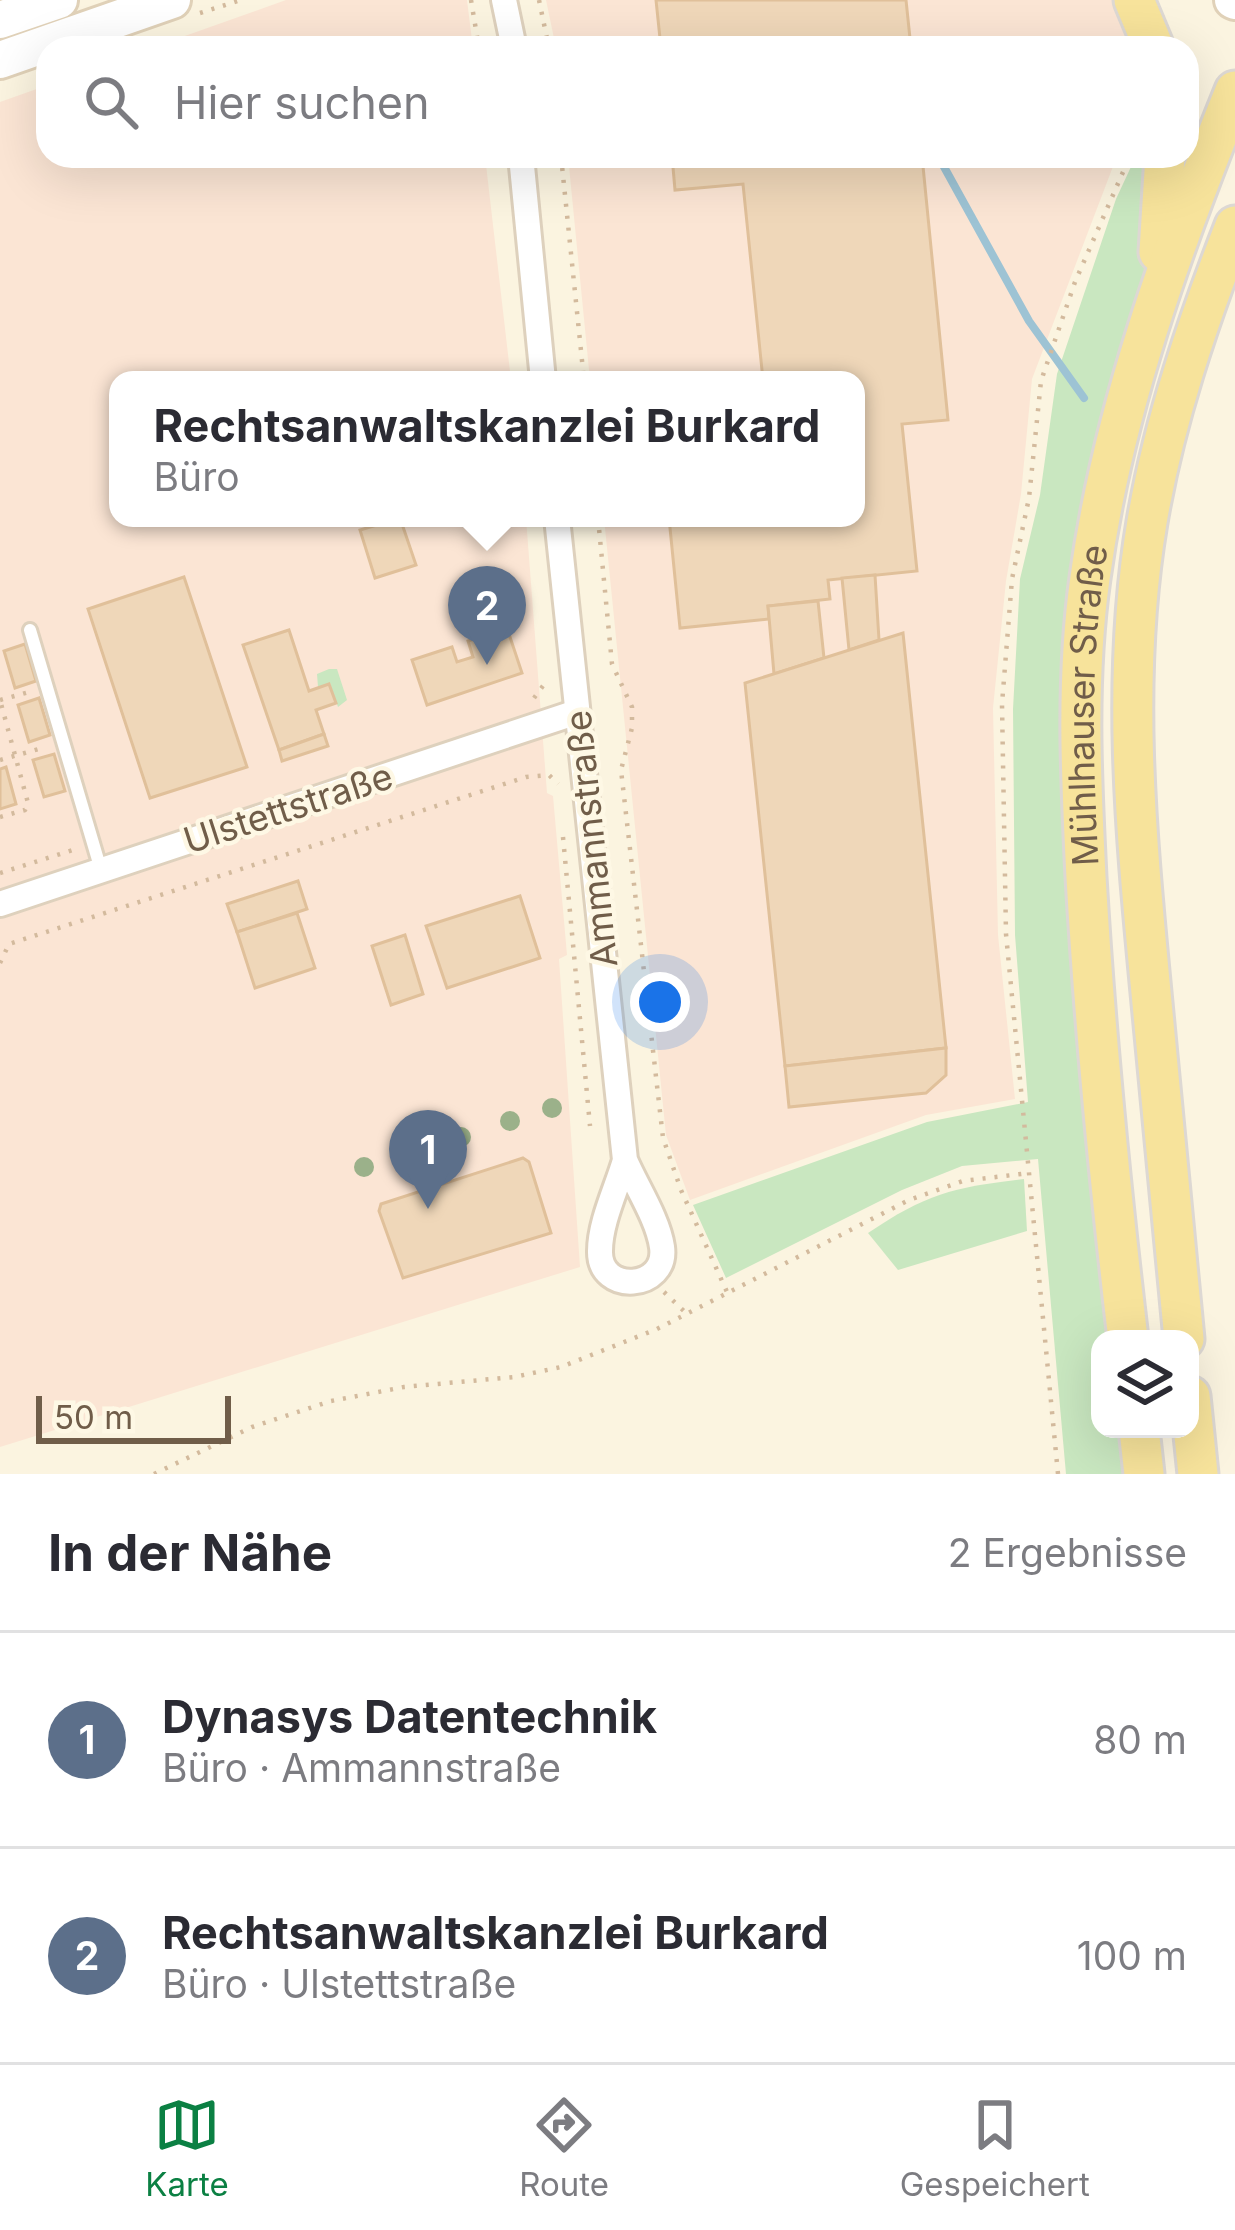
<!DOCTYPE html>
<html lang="de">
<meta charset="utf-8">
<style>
:root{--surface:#fff;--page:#f7f7f7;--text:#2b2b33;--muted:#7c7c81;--line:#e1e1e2;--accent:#0b8043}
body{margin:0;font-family:Inter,sans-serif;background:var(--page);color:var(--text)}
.controls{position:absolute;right:36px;bottom:36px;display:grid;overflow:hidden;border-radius:24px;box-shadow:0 12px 48px #0002}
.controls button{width:108px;height:108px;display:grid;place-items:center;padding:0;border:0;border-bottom:3px solid var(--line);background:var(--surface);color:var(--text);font:60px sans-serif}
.scale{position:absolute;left:36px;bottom:30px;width:195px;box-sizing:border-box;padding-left:12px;border:6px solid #705d49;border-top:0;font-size:33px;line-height:42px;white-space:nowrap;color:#705d49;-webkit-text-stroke:9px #fef8e5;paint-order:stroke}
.you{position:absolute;left:660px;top:1002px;width:42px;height:42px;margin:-30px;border:9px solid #fff;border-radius:50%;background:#1a73e8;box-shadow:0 0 0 18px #1a73e833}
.badge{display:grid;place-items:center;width:78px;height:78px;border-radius:50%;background:var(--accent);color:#fff;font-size:39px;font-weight:700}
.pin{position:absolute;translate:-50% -99px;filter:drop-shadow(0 3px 6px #0008)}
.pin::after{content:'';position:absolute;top:63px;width:42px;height:36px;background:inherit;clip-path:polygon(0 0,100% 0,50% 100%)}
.popup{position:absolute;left:109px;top:371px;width:756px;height:156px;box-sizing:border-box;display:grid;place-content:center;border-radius:24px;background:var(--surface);filter:drop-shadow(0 3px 9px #0005);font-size:39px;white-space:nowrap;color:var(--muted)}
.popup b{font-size:45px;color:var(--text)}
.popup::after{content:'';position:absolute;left:50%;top:100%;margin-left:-24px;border:24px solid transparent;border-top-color:var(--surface)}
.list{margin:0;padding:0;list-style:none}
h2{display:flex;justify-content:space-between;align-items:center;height:156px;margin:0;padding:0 48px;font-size:51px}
h2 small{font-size:39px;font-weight:400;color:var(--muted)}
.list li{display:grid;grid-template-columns:78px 1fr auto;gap:36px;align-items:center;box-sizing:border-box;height:216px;padding:0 48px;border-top:3px solid var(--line)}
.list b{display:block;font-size:45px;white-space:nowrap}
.list p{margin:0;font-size:39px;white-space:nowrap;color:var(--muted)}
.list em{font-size:39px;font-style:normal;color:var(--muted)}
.icon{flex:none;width:66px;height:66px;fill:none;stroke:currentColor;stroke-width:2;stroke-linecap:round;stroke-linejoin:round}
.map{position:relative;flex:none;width:1235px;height:1474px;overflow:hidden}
.search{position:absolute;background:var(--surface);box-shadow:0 12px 48px #0002;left:36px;right:36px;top:36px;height:132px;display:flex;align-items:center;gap:30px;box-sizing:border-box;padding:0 42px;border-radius:36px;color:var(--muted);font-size:45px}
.sheet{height:588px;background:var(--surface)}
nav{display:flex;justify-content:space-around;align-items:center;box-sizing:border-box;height:168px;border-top:3px solid var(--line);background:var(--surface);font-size:33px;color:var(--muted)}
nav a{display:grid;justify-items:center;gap:6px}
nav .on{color:var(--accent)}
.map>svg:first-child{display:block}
.commercial{fill:#fbe5d4}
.green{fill:#c9e7c0}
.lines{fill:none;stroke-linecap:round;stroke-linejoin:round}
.stream{stroke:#9dc3d4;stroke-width:8}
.building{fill:#efd7b9;stroke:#e0c09a;stroke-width:3}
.lane-casing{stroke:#ded1bd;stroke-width:18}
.street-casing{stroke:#ded1bd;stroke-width:30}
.secondary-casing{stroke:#e0d1b8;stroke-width:42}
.primary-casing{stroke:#ddd8d3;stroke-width:45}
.path{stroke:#d3ba9d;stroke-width:4.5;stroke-dasharray:3 9;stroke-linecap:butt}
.lane{stroke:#fff;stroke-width:12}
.street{stroke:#fff;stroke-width:24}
.secondary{stroke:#fff;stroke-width:36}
.primary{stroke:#f7e39b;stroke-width:39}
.tree{fill:#9bb18a}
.labels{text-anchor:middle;stroke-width:9;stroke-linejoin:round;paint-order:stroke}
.street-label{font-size:36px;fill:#705d49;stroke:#fef8e5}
</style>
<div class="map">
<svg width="1235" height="1474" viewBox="0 0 1235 1474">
<rect width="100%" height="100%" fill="#fbf4e0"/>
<g class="commercial">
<path d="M286,0h181l6,48h-322z"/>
<path d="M546,0h566l8,8 15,40h-579z"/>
<path d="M48,85v71h437l26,224h-393v138h408l21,275 6,3 14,159 -8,4 21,308 -580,180v-1345z"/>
<path d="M568,156h549l-85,223 -11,115 -15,87 -13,127 5,227 17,164 -89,16 -236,85 -24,-65 -62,-617h252v-138h-266z"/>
</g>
<g class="green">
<path d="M1136,156h18l1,152 -66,273 39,758h-28v90h39l5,45h-78l-28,-315 -76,7 -60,24 -176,88 -33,-73 234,-83 101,-20 -13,-167 -2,-226 7,-130 20,-84 17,-121 59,-175z"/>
<path d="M329,669h8l10,31 -9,7 -8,-24 -12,4 -1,-13z"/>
<path d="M1024,1179l3,52 -129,39 -30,-37c59,-40 87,-46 156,-54z"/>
</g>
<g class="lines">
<path class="stream" d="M938,156l91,165 55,77"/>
</g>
<g class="building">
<path d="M656,0h250l5,48h-250z"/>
<path d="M672,156h250l26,264 -46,4 15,147 -89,9 2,19 -62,7 1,13 -89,9 -11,-110h187v-138h-93l-20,-196 -68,6z"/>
<path d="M400,518l16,47 -41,13 -15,-48z"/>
<path d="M875,575l4,65 -30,10 -7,-72z"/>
<path d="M184,577l63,190 -97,31 -62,-189z"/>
<path d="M818,601l6,57 -50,16 -6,-68z"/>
<path d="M507,628l15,45 -95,32 -15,-45 40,-13 5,15 16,-5 -5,-16z"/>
<path d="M289,630l20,61 20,-7 7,19 -20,7 8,24 -45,16 -36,-105z"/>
<path d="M903,633l43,415 -161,18 -40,-383z"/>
<path d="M25,644l11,37 -21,7 -11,-37z"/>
<path d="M39,698l11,37 -21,7 -11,-37z"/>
<path d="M324,734l4,12 -46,15 -3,-11z"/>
<path d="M54,754l11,37 -21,6 -11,-37z"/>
<path d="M6,767l10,37 -16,5v-40z"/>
<path d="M298,881l9,28 -70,23 -10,-28z"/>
<path d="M520,896l20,62 -93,30 -21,-62z"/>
<path d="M297,913l18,55 -60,20 -18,-56z"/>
<path d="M405,935l18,59 -32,11 -19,-59z"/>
<path d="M946,1048v27l-20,18 -137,14 -4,-41z"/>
<path d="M523,1158l6,4 22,71 -148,45 -24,-67 2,-7z"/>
</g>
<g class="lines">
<g class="lane-casing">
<path id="lane" d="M30,630l71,240"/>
</g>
<g class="street-casing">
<g id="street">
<path d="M504,0l10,48"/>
<path d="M521,156l22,224"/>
<path d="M557,518l68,642c11,26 33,59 37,87 6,43 -63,48 -62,4 0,-29 17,-63 25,-91"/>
<path d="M0,904l577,-192"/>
</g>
</g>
<g class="secondary-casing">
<g id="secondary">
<path d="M1233,0l2,1"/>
<path d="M0,20l59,-20"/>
<path d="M0,60l172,-60"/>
</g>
</g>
<g class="primary-casing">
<g id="primary">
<path d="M1134,0l20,48"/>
<path d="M1159,252l6,-96"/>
<path id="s1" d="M1128,1339c-18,-153 -33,-307 -42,-462 -5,-99 -10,-200 4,-299 23,-168 82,-331 145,-487"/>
<path d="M1184,1339c-11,-112 -21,-224 -32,-336 -15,-159 -32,-321 -5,-481 17,-101 51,-201 88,-296"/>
<path d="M1190,1396l8,78"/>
<path d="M1139,1429l5,45"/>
</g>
</g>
<g class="path">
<path d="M471,0l8,48"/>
<path d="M539,0l10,48"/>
<path d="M200,13l41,-13"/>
<path d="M561,156l23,224"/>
<path d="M598,518l14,146 20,43v21l-11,42 42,368 18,52 46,102"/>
<path d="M534,698l14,-19"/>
<path d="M0,700l29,-8"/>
<path d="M0,760l46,-13"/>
<path d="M0,817l25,-7 3,-7 -28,-103"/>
<path d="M563,837l27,289"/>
<path d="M0,873l73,-23"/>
<path d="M0,963l9,-19 517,-167 23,-2 9,9"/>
<path d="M664,1292l22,21"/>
<path d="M154,1474l98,-47 79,-26 73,-14 110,-10 47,-10 96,-38 252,-129 54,-19 66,-8"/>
<path d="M1058,1474l-52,-540 -4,-230 10,-125 17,-81 12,-117 34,-99 55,-126"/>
</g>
<use href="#lane" class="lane"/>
<use href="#street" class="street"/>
<use href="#secondary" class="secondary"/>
<use href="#primary" class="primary"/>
</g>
<g class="tree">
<circle cx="552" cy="1108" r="10"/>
<circle cx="510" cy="1121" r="10"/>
<circle cx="461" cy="1137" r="10"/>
<circle cx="413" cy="1151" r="10"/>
<circle cx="364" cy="1167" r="10"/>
</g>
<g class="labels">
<g class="street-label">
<text dy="13" stroke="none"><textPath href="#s1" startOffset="636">Mühlhauser Straße</textPath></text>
<text transform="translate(288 808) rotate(-18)" y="13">Ulstettstraße</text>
<text transform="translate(591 839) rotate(-96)" y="13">Ammannstraße</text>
</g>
</g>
</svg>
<div class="controls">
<button><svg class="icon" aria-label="layers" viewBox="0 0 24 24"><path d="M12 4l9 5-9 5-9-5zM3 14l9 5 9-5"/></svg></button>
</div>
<div class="scale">50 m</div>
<div class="you"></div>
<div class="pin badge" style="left:428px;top:1209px;background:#5c6f8a">1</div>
<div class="pin badge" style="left:487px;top:665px;background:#5c6f8a">2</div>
<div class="popup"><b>Rechtsanwaltskanzlei Burkard</b>Büro</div>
<div class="search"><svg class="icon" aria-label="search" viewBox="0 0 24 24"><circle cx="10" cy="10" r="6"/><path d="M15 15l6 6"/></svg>Hier suchen</div>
</div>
<section class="sheet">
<h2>In der Nähe<small>2 Ergebnisse</small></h2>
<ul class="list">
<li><span class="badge" style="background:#5c6f8a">1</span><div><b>Dynasys Datentechnik</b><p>Büro · Ammannstraße</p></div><em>80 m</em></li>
<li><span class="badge" style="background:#5c6f8a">2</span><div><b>Rechtsanwaltskanzlei Burkard</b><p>Büro · Ulstettstraße</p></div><em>100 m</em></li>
</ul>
</section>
<nav>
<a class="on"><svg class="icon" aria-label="map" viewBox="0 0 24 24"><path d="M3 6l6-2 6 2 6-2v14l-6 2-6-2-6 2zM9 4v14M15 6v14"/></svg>Karte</a>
<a><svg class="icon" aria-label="directions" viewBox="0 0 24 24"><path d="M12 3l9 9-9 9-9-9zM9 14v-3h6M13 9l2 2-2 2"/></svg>Route</a>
<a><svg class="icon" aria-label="saved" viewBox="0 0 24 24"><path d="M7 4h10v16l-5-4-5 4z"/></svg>Gespeichert</a>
</nav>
